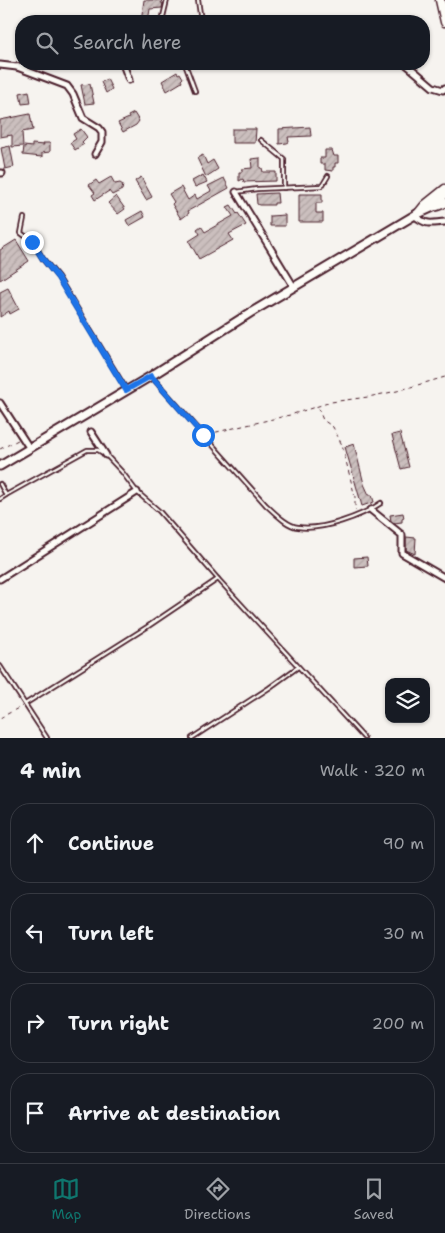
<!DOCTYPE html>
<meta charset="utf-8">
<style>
:root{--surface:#171b24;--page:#242831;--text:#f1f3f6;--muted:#9ea1a6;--line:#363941;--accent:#0f766e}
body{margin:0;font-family:"Shantell Sans",sans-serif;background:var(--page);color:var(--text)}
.controls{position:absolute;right:15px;bottom:15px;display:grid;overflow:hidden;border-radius:10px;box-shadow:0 1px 4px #0004}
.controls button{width:45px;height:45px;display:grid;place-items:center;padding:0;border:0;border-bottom:1px solid var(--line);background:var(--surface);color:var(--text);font:25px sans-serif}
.stop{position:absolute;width:15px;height:15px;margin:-11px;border:4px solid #1a73e8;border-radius:50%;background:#fff}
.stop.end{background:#1a73e8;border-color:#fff;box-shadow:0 1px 5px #0008}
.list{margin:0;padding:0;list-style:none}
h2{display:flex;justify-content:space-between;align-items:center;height:65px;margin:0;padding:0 20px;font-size:21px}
h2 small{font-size:16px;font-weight:400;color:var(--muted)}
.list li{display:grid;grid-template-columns:32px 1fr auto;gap:15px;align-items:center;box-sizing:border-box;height:80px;margin:0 10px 10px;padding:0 10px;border:1px solid var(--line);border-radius:20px}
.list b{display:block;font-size:19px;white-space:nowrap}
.list em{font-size:16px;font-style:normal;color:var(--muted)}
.icon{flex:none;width:28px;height:28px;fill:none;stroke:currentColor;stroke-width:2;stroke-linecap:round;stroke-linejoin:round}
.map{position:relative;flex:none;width:445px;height:738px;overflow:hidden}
.search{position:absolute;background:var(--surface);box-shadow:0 1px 4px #0004;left:15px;right:15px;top:15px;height:55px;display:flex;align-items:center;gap:12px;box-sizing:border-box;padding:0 18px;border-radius:20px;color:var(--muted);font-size:19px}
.sheet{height:425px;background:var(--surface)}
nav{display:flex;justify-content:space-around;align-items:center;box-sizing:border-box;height:70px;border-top:1px solid var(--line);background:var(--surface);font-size:14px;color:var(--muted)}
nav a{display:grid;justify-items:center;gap:2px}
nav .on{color:var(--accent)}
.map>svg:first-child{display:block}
.building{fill:url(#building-hatch);stroke:#4a1f2b}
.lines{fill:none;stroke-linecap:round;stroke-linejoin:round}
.lane-casing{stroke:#4a1f2b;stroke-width:6}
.street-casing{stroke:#4a1f2b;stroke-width:9}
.secondary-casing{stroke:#4a1f2b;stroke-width:11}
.primary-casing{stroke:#4a1f2b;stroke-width:11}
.path{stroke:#4a1f2b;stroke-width:1;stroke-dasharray:4 4;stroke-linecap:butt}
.lane{stroke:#fdfcf7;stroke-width:2.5}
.street{stroke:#fdfcf7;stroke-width:5}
.secondary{stroke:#fdfcf7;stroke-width:7}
.primary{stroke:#fdfcf7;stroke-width:8}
.route{stroke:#1a73e8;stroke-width:6}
</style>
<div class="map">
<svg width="445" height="738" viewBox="0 0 445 738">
<defs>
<pattern id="building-hatch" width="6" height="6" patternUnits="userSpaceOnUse" patternTransform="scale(1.25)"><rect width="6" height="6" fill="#cbbfbe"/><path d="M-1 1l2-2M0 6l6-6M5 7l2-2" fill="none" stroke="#b0a4a3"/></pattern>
</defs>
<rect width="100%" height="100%" fill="#f6f3ef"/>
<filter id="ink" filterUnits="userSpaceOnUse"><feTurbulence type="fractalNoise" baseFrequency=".02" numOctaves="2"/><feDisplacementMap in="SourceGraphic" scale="10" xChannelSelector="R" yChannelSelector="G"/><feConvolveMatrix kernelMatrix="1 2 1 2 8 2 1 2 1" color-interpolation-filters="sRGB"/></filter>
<g filter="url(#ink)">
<g class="building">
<path d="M144,0h18l-1,3h2l-1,5 -12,1 -2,12h-7z"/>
<path d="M177,72l1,2 2,-1 3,5 -2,2 1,2 -15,9 -5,-10z"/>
<path d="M107,79l5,10 -6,4 -5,-11z"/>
<path d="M90,84l4,19 -9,1 -4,-19z"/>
<path d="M29,91l2,12 -9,1 -2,-11z"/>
<path d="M134,113l5,8 -3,4 -13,7 -5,-9 11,-5 -1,-2z"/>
<path d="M30,114l3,16 -11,2 1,14 -11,1v-12l-12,2v-17z"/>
<path d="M310,127l1,9 -23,1 1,5 -2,1 -8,1v-15z"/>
<path d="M81,129l6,8 -5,5 2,2 -9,6 -5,-7 6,-4 -3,-5z"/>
<path d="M232,129h24l-1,14h-23z"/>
<path d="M43,143h7v9l-8,1v4l-19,-2 1,-9 8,1v-3l12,1z"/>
<path d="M10,146l4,21 -9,2 -4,-21z"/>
<path d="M325,150h7l2,6h4v7h-3v4h-2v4l-8,-1v-6h-5v-6h5z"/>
<path d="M203,155l4,9 6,-4 5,9 -12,8 -9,-19z"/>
<path d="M260,158v10h2l1,4h13v9l-32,1 -1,-3 -4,2v-9h3v-3l10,-1 -1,-9z"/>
<path d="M203,175l4,7 -12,5 -3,-6z"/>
<path d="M111,177l4,7 5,-1 3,2 -1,5 -10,5 -3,-4 -14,9 -3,-5 3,-2 -6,-8 7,-5 3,4z"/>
<path d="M141,177l11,20 -6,3 -11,-19z"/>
<path d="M224,178l5,10 -41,23 1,2 -8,6 -9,-15 2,-2 -5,-8 12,-7 7,13 7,-5 2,4 14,-8 -3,-5z"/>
<path d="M277,193l1,10h-4v2h-15l-2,-1 -1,-10z"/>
<path d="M299,194h23v9h-6v10h7v9h-24z"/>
<path d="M116,196l9,13 -7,5 -10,-11z"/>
<path d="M231,205l6,9 1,-1 8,12 -17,9 4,6 -34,19 -10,-18 11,-7 -3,-5 4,-3 4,6 28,-16 -6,-9z"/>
<path d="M142,211l3,6 -16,9 -3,-6z"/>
<path d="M285,215v11h-15v-10z"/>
<path d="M16,240l13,21 -29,19v-30z"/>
<path d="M8,288l11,21 -9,5 -1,-3 -9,6v-25z"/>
<path d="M400,433l9,34 -8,2 -9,-34z"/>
<path d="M354,444l10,40 5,11h3l2,7 -12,4 -17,-59z"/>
<path d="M403,513l1,5 -2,1v3l-8,1 -3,-2 -1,-6z"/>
<path d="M406,537l10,1 -1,16 -9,-4z"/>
<path d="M367,557l1,9 -14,1v-9z"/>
</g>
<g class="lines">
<g class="lane-casing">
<g id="lane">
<path d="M198,0l3,21"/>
<path d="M162,21l5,-21"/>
<path d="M185,64l10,27"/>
<path d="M261,140l23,19v29"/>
<path d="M236,192l21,-3 65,-3 6,-10"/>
<path d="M24,218l-3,15 12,9 10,17 15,18 68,112"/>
<path d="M152,377l114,128c9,8 21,21 32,22 24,4 64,-11 83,-24"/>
<path d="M0,484l6,11 -6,4"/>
<path d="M6,495l81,-45h11l8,5 16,17 15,20 22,19 59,68 146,159"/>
<path d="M0,666l47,72"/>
<path d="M25,704l122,-77 71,-48"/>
<path d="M192,738l77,-50 29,-21"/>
</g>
</g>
<g class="street-casing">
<g id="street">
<path d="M123,64l6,16"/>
<path d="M406,64l27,23 10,3 2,-2"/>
<path d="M0,65l17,2 15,-3"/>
<path d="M17,67l50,19 6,8 10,24 16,10 3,4v10l-7,12"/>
<path d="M0,173h2"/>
<path d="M236,192l58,95"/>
<path d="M415,216c13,10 15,7 30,6"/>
<path d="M0,403l30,46"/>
<path d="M91,432l15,23"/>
<path d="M371,510l31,25v18l43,25"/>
<path d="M0,579l137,-87"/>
</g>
</g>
<g class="secondary-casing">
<g id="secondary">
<path d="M433,203l12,-8"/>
<path d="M418,214l22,-10"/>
<path d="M0,466l151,-90 99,-63 170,-101"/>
</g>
</g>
<g class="primary-casing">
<g id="primary">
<path d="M440,0l5,22"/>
<path d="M437,206l8,-3"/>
<path d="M417,215l8,-10 20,-16"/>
</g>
</g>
<g class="path">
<path d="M318,408l5,12 10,7 9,18 13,52v14"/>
<path d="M208,434l82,-19 41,-13 37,-5 29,-6 48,-14"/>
<path d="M0,449l18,-9"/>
<path d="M0,718l22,-12"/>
</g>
<use href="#lane" class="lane"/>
<use href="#street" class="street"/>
<use href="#secondary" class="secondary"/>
<use href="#primary" class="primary"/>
</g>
</g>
<g class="lines" filter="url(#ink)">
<path class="route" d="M32,242l11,17 15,19 68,112 25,-14 52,59"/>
</g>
</svg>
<div class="controls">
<button><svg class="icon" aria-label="layers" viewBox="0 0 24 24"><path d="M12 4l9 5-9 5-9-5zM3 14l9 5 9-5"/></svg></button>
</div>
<div class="stop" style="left:203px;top:435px"></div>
<div class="stop end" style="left:32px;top:242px"></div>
<div class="search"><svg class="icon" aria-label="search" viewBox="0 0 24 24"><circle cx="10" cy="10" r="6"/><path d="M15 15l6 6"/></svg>Search here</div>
</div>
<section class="sheet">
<h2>4 min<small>Walk · 320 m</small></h2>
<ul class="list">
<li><svg class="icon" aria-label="ahead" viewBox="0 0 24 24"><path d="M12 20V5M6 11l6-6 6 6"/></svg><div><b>Continue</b></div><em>90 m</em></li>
<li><svg class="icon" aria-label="left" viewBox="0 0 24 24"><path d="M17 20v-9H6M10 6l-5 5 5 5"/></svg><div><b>Turn left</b></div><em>30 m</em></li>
<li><svg class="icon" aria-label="right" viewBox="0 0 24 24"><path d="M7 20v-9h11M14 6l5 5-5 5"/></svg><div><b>Turn right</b></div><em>200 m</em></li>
<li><svg class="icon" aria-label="arrive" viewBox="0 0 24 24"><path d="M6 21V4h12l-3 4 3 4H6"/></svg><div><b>Arrive at destination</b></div></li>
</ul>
</section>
<nav>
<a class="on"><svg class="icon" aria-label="map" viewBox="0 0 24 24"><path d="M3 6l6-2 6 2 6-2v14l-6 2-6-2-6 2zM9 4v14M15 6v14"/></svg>Map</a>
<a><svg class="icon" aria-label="directions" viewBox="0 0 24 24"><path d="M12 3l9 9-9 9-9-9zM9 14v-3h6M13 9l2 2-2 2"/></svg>Directions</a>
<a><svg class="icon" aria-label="saved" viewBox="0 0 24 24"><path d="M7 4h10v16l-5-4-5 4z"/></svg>Saved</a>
</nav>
